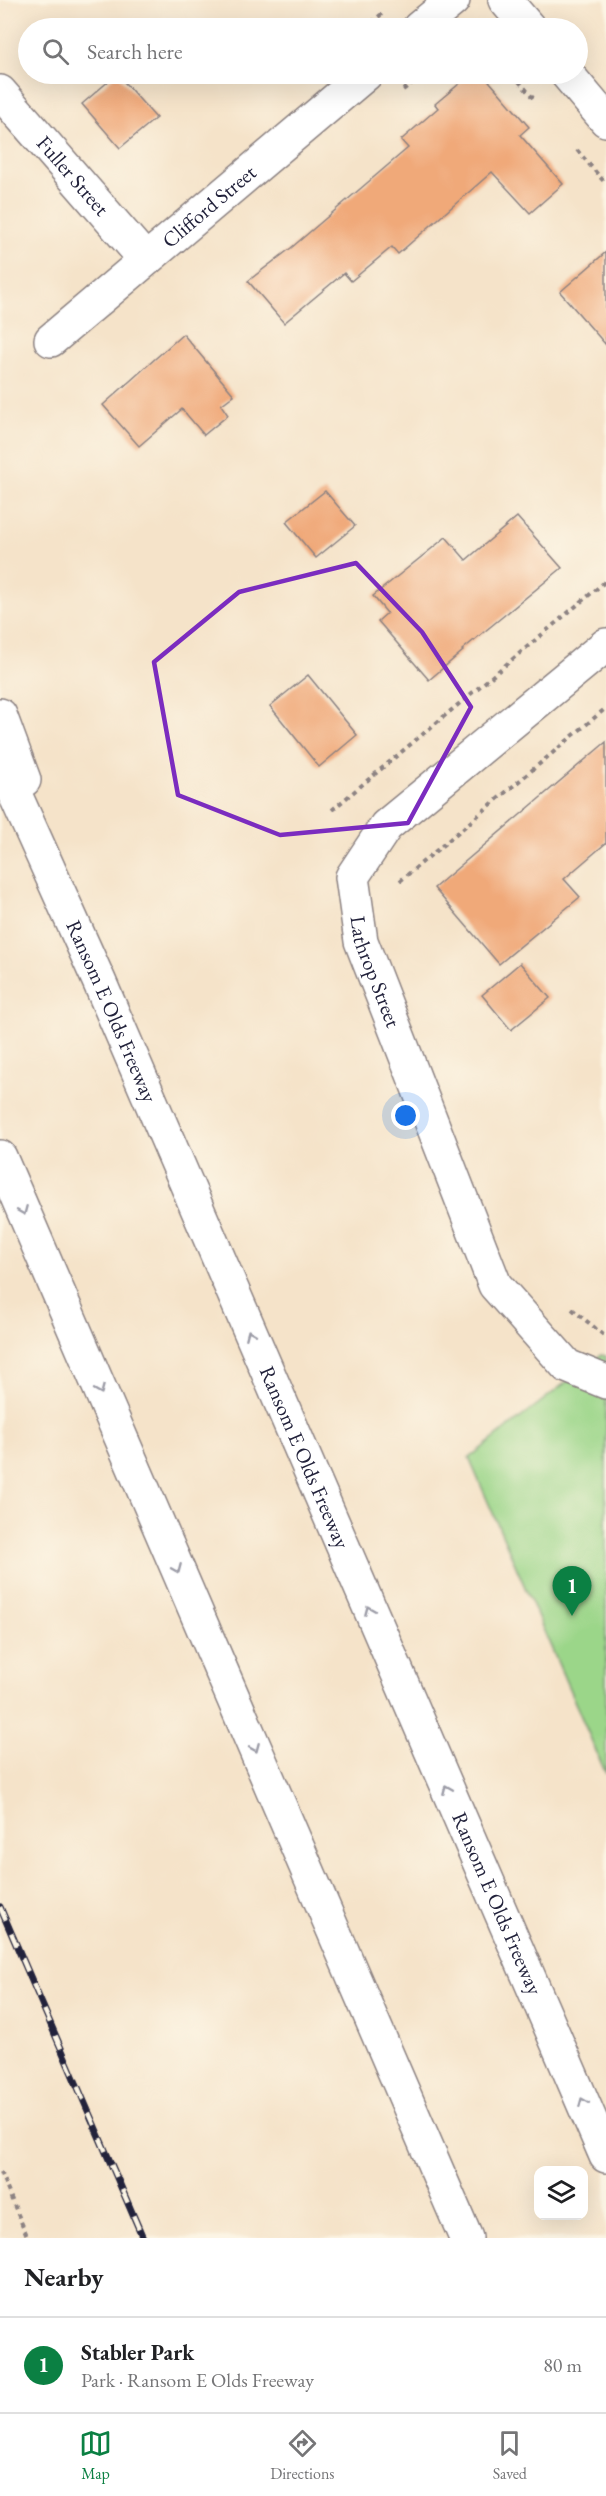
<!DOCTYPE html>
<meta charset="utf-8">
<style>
:root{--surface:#fff;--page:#f6f6f6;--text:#202124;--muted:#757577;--line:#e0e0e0;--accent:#0b8043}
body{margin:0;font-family:"EB Garamond",serif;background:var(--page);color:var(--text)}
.controls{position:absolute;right:18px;bottom:18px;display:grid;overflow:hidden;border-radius:12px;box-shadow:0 6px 24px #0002}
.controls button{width:54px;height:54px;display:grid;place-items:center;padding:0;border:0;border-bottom:2px solid var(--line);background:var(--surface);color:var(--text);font:30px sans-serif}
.you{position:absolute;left:406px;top:1116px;width:21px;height:21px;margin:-15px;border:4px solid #fff;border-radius:50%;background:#1a73e8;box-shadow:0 0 0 9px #1a73e833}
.badge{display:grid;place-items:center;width:39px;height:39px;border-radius:50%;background:var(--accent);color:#fff;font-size:20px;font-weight:700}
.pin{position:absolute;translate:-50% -50px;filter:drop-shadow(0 2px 3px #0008)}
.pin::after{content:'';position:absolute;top:32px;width:21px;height:18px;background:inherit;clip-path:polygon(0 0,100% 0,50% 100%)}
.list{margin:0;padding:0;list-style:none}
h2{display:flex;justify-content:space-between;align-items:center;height:78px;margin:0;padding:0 24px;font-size:26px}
h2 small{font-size:20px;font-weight:400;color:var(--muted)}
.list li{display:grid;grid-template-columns:39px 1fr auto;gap:18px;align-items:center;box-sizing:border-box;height:96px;padding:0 24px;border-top:2px solid var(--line)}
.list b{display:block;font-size:22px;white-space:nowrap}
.list p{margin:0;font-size:20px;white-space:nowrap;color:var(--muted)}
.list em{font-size:20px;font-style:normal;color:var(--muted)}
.icon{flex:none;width:33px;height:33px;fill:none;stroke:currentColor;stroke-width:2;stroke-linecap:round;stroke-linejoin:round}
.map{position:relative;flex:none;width:606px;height:2238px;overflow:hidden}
.search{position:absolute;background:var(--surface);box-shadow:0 6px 24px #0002;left:18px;right:18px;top:18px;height:66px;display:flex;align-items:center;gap:15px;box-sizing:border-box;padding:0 21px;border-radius:33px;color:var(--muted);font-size:22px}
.sheet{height:174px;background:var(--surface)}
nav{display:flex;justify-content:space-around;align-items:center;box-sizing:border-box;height:84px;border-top:2px solid var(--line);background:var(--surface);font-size:16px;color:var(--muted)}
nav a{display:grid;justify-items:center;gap:3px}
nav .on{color:var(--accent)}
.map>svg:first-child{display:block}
.green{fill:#9bd689;stroke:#5e7c62;stroke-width:1.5}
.building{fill:#f0a979}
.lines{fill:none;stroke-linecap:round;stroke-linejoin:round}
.street-casing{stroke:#8c8282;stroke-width:36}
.highway-casing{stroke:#8c8282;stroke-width:36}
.path{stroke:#8c8282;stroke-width:4;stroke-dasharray:4.5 4.5;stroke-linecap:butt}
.street{stroke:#fff;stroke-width:33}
.highway{stroke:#fff;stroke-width:33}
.rail-casing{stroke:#22223b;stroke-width:7}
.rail{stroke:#fcf5e5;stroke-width:4.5;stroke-dasharray:14;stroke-linecap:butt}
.oneway{stroke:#9c9ca7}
.marked{fill:none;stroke:#7b2cbf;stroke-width:4.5;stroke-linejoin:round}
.labels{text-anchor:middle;stroke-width:4.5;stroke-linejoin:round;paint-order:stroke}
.street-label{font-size:21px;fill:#22223b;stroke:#fcf5e5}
</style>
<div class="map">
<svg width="606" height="2238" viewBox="0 0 606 2238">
<rect width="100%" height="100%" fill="#fcf5e5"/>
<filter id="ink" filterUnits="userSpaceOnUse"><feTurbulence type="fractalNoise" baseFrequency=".0167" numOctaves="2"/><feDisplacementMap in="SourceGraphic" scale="12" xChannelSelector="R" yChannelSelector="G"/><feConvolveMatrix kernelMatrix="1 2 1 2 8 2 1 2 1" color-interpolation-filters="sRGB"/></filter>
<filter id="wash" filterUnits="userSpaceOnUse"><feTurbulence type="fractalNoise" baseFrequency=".008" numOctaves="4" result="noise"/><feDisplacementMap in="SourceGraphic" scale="24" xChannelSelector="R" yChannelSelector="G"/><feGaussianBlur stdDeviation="1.35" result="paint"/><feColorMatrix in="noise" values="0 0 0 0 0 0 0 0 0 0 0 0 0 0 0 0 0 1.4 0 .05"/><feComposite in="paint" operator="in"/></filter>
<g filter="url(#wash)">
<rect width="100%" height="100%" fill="#f5e3c9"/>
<path class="green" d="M601,1355l5,1v418l-137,-316z"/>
<g id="blocks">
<g class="building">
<path d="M117,74l39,44 -36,30 -38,-44z"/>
<path d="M471,74h12l46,53 -9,8 43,49 -33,29 -38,-41 -94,82 -6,-7 -41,34 -7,-8 -60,50 -36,-42 43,-33 117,-100 -7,-8 37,-32 -3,-4z"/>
<path d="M606,252v93l-46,-53z"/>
<path d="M183,334l51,61 -13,10 7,10 -24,20 -22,-26 -43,37 -36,-41z"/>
<path d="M325,491l30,35 -39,32 -30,-36z"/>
<path d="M517,517l45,51 -100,82 1,1 -34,29 -51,-59 9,-8 -14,-17 73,-59 20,23z"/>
<path d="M308,675l49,60 -38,32 -49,-61z"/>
<path d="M606,742v101l-42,36 16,18 -81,67 -65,-76z"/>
<path d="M520,963l30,35 -39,32 -29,-35z"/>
</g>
</g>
</g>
<g filter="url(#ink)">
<use href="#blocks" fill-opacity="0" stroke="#8c8282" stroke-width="1.5"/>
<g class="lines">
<g class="street-casing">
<g id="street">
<path d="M505,0l24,28"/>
<path d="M419,28l34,-28"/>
<path d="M567,74l39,46"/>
<path id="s1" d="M0,92l145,167"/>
<path id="s2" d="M51,340l315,-266"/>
<path id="s3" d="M606,645l-220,181 -34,51 9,64 134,344 72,81 39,16"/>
</g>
</g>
<g class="highway-casing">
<g id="highway">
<path d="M0,715l24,65"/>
<path id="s4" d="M0,761l99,220 507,1175"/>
<path d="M0,1157l466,1081"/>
</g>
</g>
<g class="path">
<path d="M364,28l18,-14"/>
<path d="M513,74l20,24"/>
<path d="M403,90l20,-16"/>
<path d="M577,150l29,34"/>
<path d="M332,810l274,-229"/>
<path d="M400,881l206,-173"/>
<path d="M572,1309l34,28"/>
<path d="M0,2172l28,66"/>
</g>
<use href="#street" class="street"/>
<use href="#highway" class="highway"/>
<g class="rail-casing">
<path id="rail" d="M0,1907l143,331"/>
</g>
<use href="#rail" class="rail"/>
</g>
<defs><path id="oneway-chevron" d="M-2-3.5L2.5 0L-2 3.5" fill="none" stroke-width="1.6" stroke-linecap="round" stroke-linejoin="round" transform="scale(1.5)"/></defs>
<g class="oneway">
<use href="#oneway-chevron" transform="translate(23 1211) rotate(67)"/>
<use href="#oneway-chevron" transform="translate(250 1334) rotate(-113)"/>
<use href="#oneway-chevron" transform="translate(100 1390) rotate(67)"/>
<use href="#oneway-chevron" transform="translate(177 1569) rotate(67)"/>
<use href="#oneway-chevron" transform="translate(369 1610) rotate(-113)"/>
<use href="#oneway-chevron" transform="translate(255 1748) rotate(67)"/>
<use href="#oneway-chevron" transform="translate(447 1789) rotate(-113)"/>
<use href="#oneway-chevron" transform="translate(583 2102) rotate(-113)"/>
</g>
</g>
<path class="marked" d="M356,563l66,69 49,75 -63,116 -128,12 -102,-40 -24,-133 85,-70z"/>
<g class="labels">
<g class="street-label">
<text dy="7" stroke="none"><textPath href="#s1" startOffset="111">Fuller Street</textPath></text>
<text dy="7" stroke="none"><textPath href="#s2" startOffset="207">Clifford Street</textPath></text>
<text dy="7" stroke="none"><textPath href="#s3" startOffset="444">Lathrop Street</textPath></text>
<text dy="7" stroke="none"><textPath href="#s4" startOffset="274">Ransom E Olds Freeway</textPath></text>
<text dy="7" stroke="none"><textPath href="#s4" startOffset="760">Ransom E Olds Freeway</textPath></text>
<text dy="7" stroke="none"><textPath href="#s4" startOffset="1246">Ransom E Olds Freeway</textPath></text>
</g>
</g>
</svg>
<div class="controls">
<button><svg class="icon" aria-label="layers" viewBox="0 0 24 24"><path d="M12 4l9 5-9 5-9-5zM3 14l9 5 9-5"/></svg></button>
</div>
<div class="you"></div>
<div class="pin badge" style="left:572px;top:1616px">1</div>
<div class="search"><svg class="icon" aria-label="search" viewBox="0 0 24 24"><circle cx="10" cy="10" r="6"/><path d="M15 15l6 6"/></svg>Search here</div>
</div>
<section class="sheet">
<h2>Nearby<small></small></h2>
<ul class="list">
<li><span class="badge">1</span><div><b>Stabler Park</b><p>Park · Ransom E Olds Freeway</p></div><em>80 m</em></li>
</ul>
</section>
<nav>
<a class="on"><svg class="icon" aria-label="map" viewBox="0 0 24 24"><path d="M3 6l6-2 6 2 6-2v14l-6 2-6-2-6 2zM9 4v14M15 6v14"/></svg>Map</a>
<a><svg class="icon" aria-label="directions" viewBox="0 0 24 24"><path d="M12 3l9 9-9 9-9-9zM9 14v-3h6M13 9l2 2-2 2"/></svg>Directions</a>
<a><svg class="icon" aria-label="saved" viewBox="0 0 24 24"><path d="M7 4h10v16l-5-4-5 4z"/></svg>Saved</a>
</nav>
